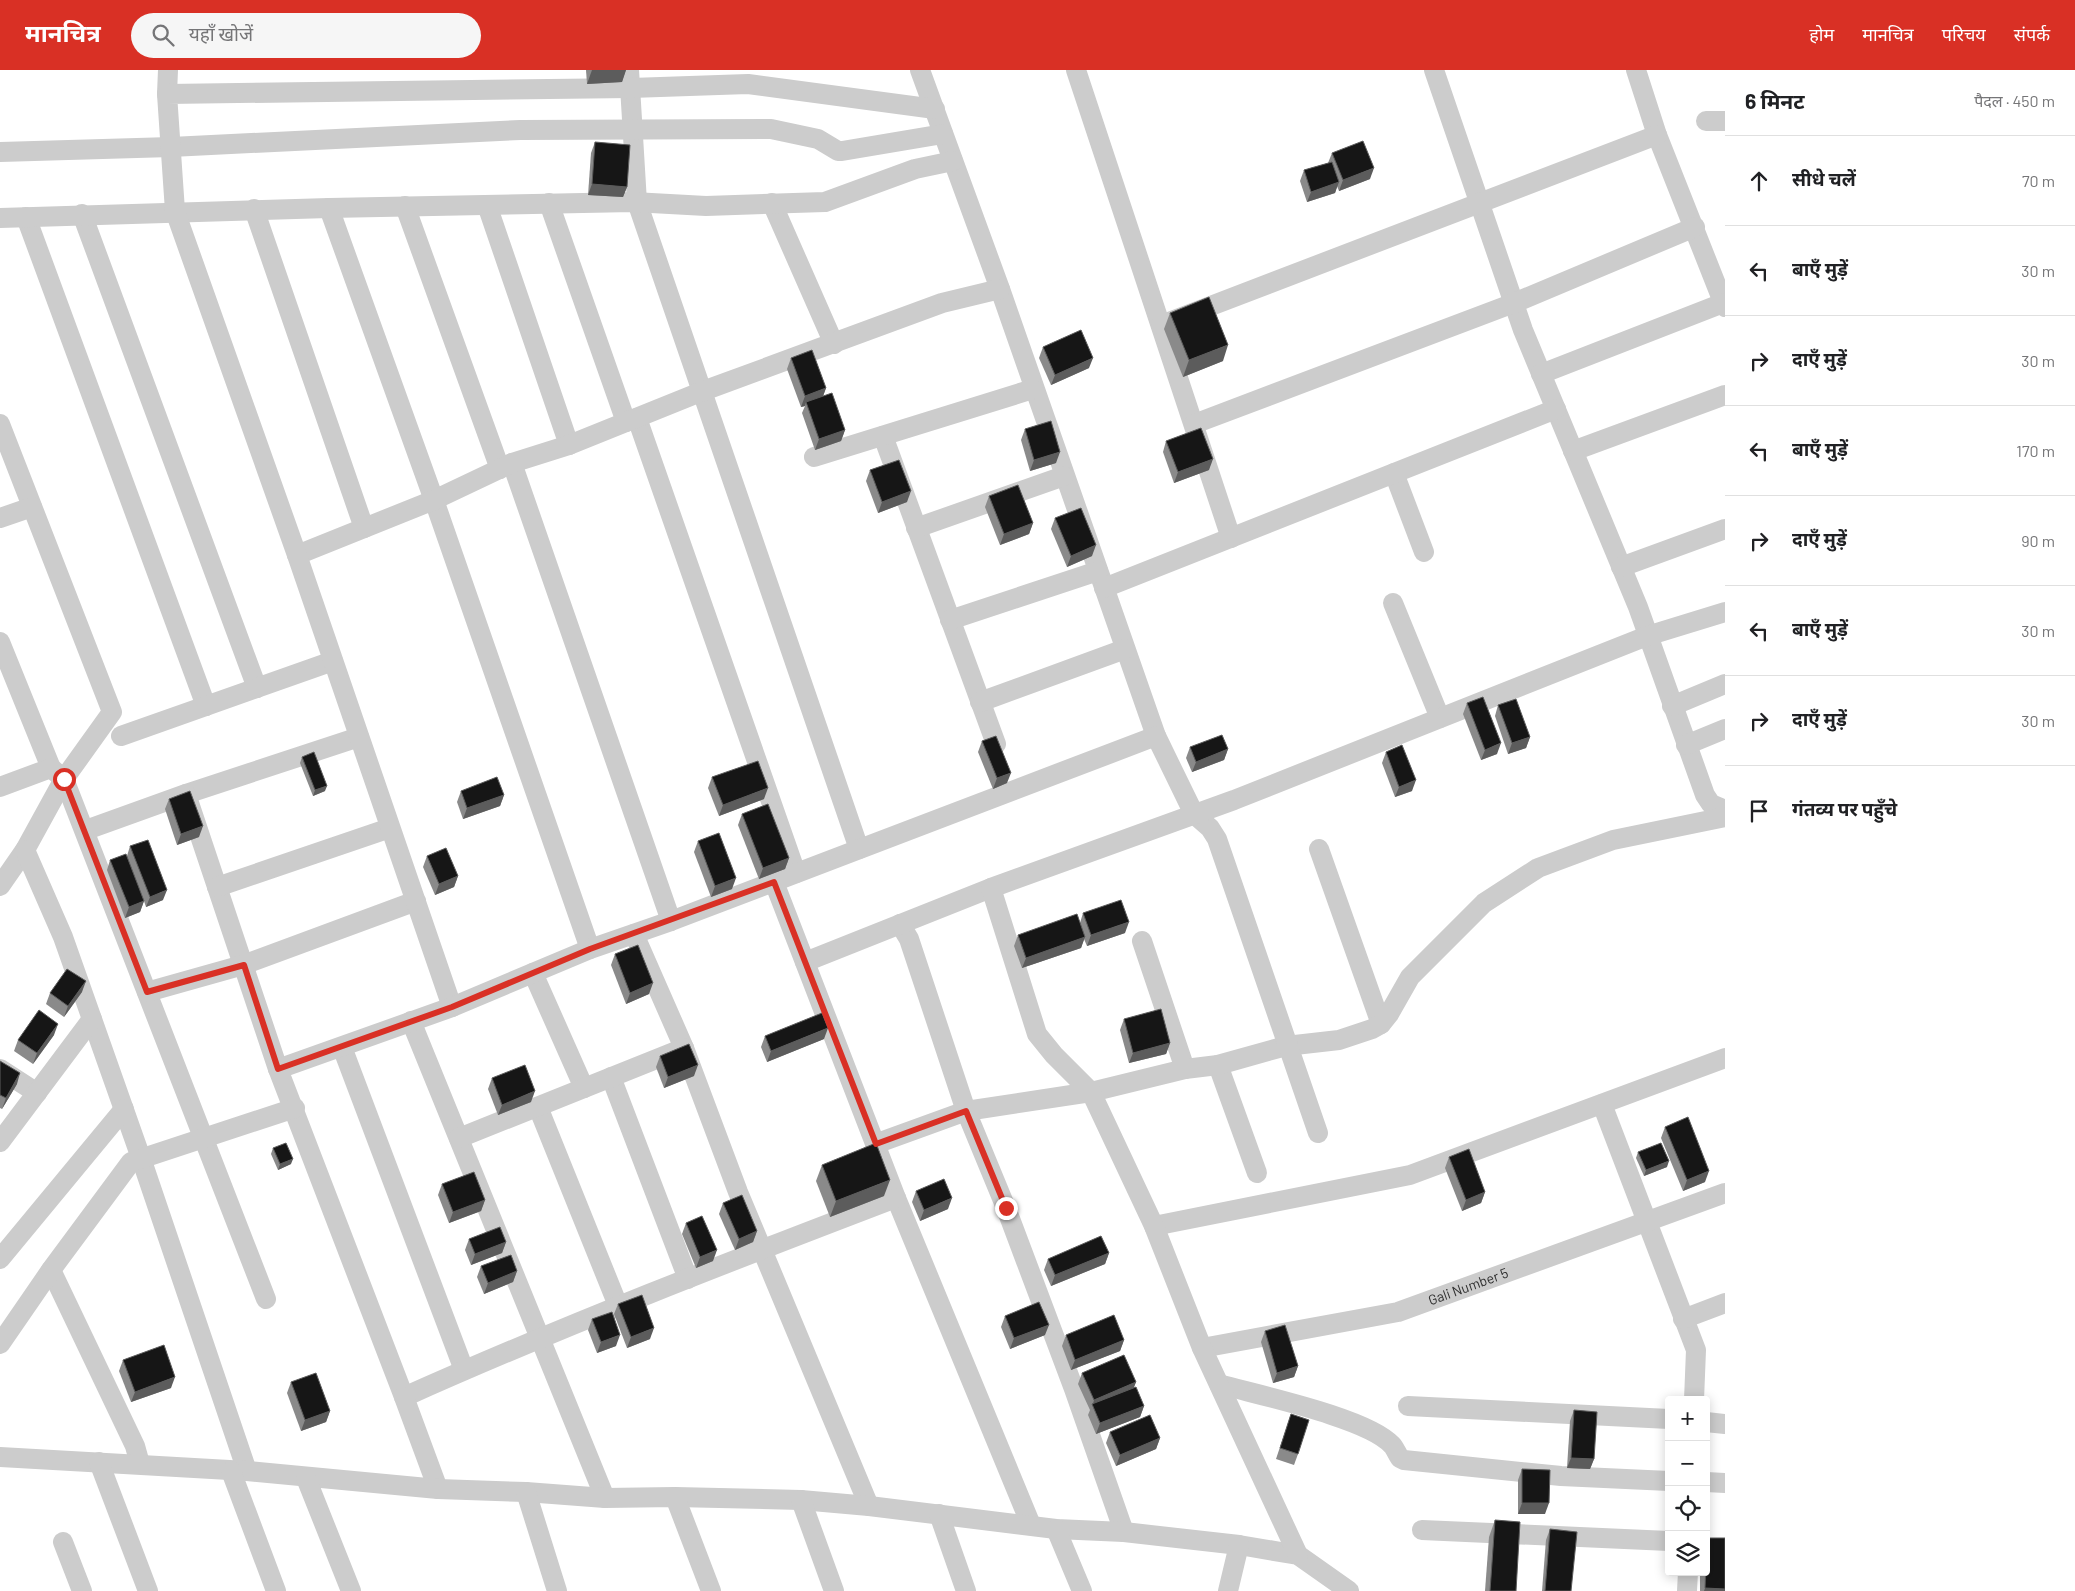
<!DOCTYPE html>
<html lang="hi">
<meta charset="utf-8">
<style>
:root{--surface:#fff;--page:#f6f6f6;--text:#202124;--muted:#757577;--line:#e0e0e0;--accent:#d93025}
body{margin:0;font-family:Barlow,"Noto Sans Devanagari",sans-serif;background:var(--page);color:var(--text)}
.controls{position:absolute;right:15px;bottom:15px;display:grid;overflow:hidden;border-radius:5px;box-shadow:0 2px 12px #0003}
.controls button{width:45px;height:45px;display:grid;place-items:center;padding:0;border:0;border-bottom:1px solid var(--line);background:var(--surface);color:var(--text);font:25px sans-serif}
.stop{position:absolute;width:15px;height:15px;margin:-11px;border:4px solid #d93025;border-radius:50%;background:#fff}
.stop.end{background:#d93025;border-color:#fff;box-shadow:0 1px 5px #0008}
.list{margin:0;padding:0;list-style:none}
h2{display:flex;justify-content:space-between;align-items:center;height:65px;margin:0;padding:0 20px;font-size:21px}
h2 small{font-size:16px;font-weight:400;color:var(--muted)}
.list li{display:grid;grid-template-columns:32px 1fr auto;gap:15px;align-items:center;box-sizing:border-box;height:90px;padding:0 20px;border-top:1px solid var(--line)}
.list b{display:block;font-size:19px;white-space:nowrap}
.list em{font-size:16px;font-style:normal;color:var(--muted)}
.icon{flex:none;width:28px;height:28px;fill:none;stroke:currentColor;stroke-width:2;stroke-linecap:round;stroke-linejoin:round}
.map{position:relative;flex:none;width:1725px;height:1521px;overflow:hidden}
header{display:flex;align-items:center;gap:30px;box-sizing:border-box;height:70px;padding:0 25px;background:var(--accent);color:#fff}
header strong{font-size:24px}
nav{display:flex;gap:28px;margin-inline-start:auto;font-size:18px}
.search{width:350px;height:45px;background:var(--page);display:flex;align-items:center;gap:12px;box-sizing:border-box;padding:0 18px;border-radius:28px;color:var(--muted);font-size:19px}
main{display:flex}
aside{flex:1;background:var(--surface)}
.map>svg:first-child{display:block}
.lines{fill:none;stroke-linecap:round;stroke-linejoin:round}
.minor{stroke:#ccc;stroke-width:20}
.wall{fill:#8a8a8a}
.shaded-wall{fill:#5c5c5c}
.building{fill:#161616;stroke:#5c5c5c}
.route{stroke:#d93025;stroke-width:6}
.labels{text-anchor:middle;stroke-width:5;stroke-linejoin:round;paint-order:stroke}
.street-label{font-size:14px;fill:#2f2f2f;stroke:#fff}
</style>
<header>
<strong>मानचित्र</strong>
<div class="search"><svg class="icon" aria-label="search" viewBox="0 0 24 24"><circle cx="10" cy="10" r="6"/><path d="M15 15l6 6"/></svg>यहाँ खोजें</div>
<nav><a>होम</a><a>मानचित्र</a><a>परिचय</a><a>संपर्क</a></nav>
</header>
<main>
<div class="map">
<svg width="1725" height="1521" viewBox="0 0 1725 1521">
<rect width="100%" height="100%" fill="#fff"/>
<g class="lines">
<g class="minor">
<path d="M629,0l8,132 222,647"/>
<path d="M920,0l80,219 156,447"/>
<path d="M1076,0l155,468"/>
<path d="M1434,0l89,260 115,277 67,188 6,9 14,6"/>
<path d="M1636,0l21,65 68,172"/>
<path d="M167,24l1,-24"/>
<path d="M1706,51h19"/>
<path d="M0,82l171,-5 349,-17 251,-1 47,10 20,12h4l101,-17"/>
<path d="M549,133l77,219"/>
<path d="M772,133l62,141"/>
<path d="M487,135l82,240"/>
<path d="M405,136l95,263"/>
<path d="M329,138l105,292 156,449"/>
<path d="M254,139l110,319"/>
<path d="M82,144l175,474"/>
<path d="M26,147l180,489"/>
<path d="M0,148l329,-10 304,-6 73,4 119,-4 90,-33 38,-8"/>
<path d="M1161,255l496,-190"/>
<path d="M1541,304l182,-71"/>
<path d="M637,348l159,455"/>
<path d="M0,354l112,288 -48,67 -39,71 -25,36"/>
<path d="M1194,354l320,-121 181,-76"/>
<path d="M883,366l113,308"/>
<path d="M1573,381l152,-56"/>
<path d="M814,387l219,-68"/>
<path d="M512,393l159,458"/>
<path d="M1394,403l30,79"/>
<path d="M0,448l32,-11"/>
<path d="M916,458l148,-52"/>
<path d="M297,485l137,-55 78,-37 57,-18 134,-54 239,-88 58,-14"/>
<path d="M1621,497l104,-38"/>
<path d="M1104,518l452,-179"/>
<path d="M1393,533l47,115"/>
<path d="M950,550l148,-49"/>
<path d="M0,572l51,126"/>
<path d="M980,632l145,-53"/>
<path d="M1672,636l53,-22"/>
<path d="M121,666l212,-75"/>
<path d="M1686,675l39,-16"/>
<path d="M0,717l51,-19 13,11 202,520"/>
<path d="M186,724l173,-57"/>
<path d="M86,760l100,-36 92,275"/>
<path d="M1319,779l62,175"/>
<path d="M25,780l38,87 78,221 106,313"/>
<path d="M774,812l122,316 135,327"/>
<path d="M217,817l173,-59"/>
<path d="M900,854l9,15 57,172 40,97 68,181 50,143"/>
<path d="M634,864l50,114 54,144 131,314"/>
<path d="M1142,871l43,128"/>
<path d="M805,892l186,-74"/>
<path d="M533,903l51,115"/>
<path d="M147,922l96,-27 173,-64"/>
<path d="M452,937l-155,-452 -122,-344 -8,-117 464,-6 117,-4 187,25"/>
<path d="M411,951l194,477"/>
<path d="M342,977l122,323"/>
<path d="M1218,995l39,108"/>
<path d="M0,999l37,24"/>
<path d="M611,1007l77,202"/>
<path d="M1602,1034l94,246 -2,50"/>
<path d="M538,1037l81,201"/>
<path d="M459,1068l225,-90"/>
<path d="M0,1072l92,-123"/>
<path d="M875,1074l91,-33 125,-19 94,-23 33,-4 68,-19 53,-6 33,-11 9,-5 8,-10 21,-37 74,-74 54,-35 75,-28 112,-23"/>
<path d="M896,1128c-165,63 -331,127 -492,199l-126,-328 174,-62 138,-58 81,-28 485,-185 38,78 16,14 7,11 101,294"/>
<path d="M1154,1156l256,-51 315,-117"/>
<path d="M0,1189l124,-150"/>
<path d="M51,1200l84,176 5,18"/>
<path d="M1683,1249l42,-16"/>
<path d="M0,1274l51,-74 80,-108 164,-54"/>
<path id="s1" d="M1202,1278l196,-36 327,-119"/>
<path d="M1219,1314c39,11 149,34 173,61 3,3 5,9 8,13l4,2 157,16 108,5"/>
<path d="M404,1327l34,92"/>
<path d="M1408,1336l261,13"/>
<path d="M1706,1352l19,2"/>
<path d="M0,1387l247,14 191,18 88,3 79,6 70,-1 126,3 68,6 187,23 68,3 115,13 59,10 51,36"/>
<path d="M99,1392l49,129"/>
<path d="M231,1401l45,120"/>
<path d="M306,1408l45,113"/>
<path d="M1706,1412l19,1"/>
<path d="M526,1422l31,99"/>
<path d="M675,1427l36,94"/>
<path d="M801,1430l33,91"/>
<path d="M939,1444l27,77"/>
<path d="M1056,1459l26,62"/>
<path d="M1422,1460l247,11"/>
<path d="M63,1472l19,49"/>
<path d="M1298,1485l-96,-207 -48,-122 -63,-134 -37,-37 -17,-21 -46,-146 243,-88 413,-164 78,-24"/>
<path d="M1228,1521l11,-46"/>
<path d="M1687,1521l1,-19"/>
</g>
</g>
<g class="wall">
<path d="M586,0h40l-4,12 -35,2z"/>
<path d="M595,72l32,45 -4,10 -35,-2 3,-42z"/>
<path d="M1332,83l38,26 -31,12 -2,-5 -2,7 -28,9 -7,-21 4,-11 24,-7z"/>
<path d="M1170,243l53,48 -40,16 -19,-48z"/>
<path d="M1043,277l46,21 -38,17 -12,-27z"/>
<path d="M791,288l35,30 -3,8 22,34 -4,11 -26,9 -13,-37 3,-7 -4,1 -14,-38z"/>
<path d="M1025,359l31,34 -26,8 -9,-31z"/>
<path d="M1166,371l43,29 -35,13 -11,-31z"/>
<path d="M870,400l37,32 -29,11 -12,-32z"/>
<path d="M989,426l44,27 -4,11 -29,11 -15,-38z"/>
<path d="M1055,448l37,38 -25,11 -16,-38z"/>
<path d="M1467,633l30,51 -16,6 -18,-46z"/>
<path d="M1498,635l32,32 -4,11 -18,6 -13,-38z"/>
<path d="M982,671l25,42 -14,6 -15,-37z"/>
<path d="M1190,677l38,2 -4,11 -32,12 -6,-14z"/>
<path d="M1386,682l26,39 -17,6 -13,-34z"/>
<path d="M302,687l23,34 -12,5 -13,-33z"/>
<path d="M712,707l52,22 -45,17 -11,-28z"/>
<path d="M461,721l43,4 -4,11 -37,13 -6,-17z"/>
<path d="M169,729l30,38 -22,8 -12,-36z"/>
<path d="M742,744l47,44 -4,11 -26,10 -21,-54z"/>
<path d="M698,771l34,48 -21,8 -17,-45z"/>
<path d="M130,776l33,54 -17,7 -2,-6 -4,11 -15,6 -18,-48 3,-10 17,-4z"/>
<path d="M427,786l31,20 -4,11 -19,8 -12,-28z"/>
<path d="M1083,843l42,20 -38,13 -3,-7 -3,9 -59,20 -8,-22 4,-11 62,-12z"/>
<path d="M615,884l34,40 -23,10 -15,-39z"/>
<path d="M82,922l-18,25 -18,-13 4,-11z"/>
<path d="M1124,949l46,24 -4,11 -37,9 -9,-33z"/>
<path d="M54,965l-21,29 -19,-13 4,-11z"/>
<path d="M765,966l59,3 -57,23 -6,-15z"/>
<path d="M660,986l34,20 -30,12 -8,-21z"/>
<path d="M0,991l17,23 -15,25 -2,-1z"/>
<path d="M492,1008l39,24 -33,13 -10,-26z"/>
<path d="M1665,1057l40,55 -22,9 -22,-53z"/>
<path d="M273,1078l18,16 -13,6 -7,-16z"/>
<path d="M1638,1082l29,15 -23,9 -8,-18z"/>
<path d="M1449,1087l36,35 -4,11 -19,8 -17,-43z"/>
<path d="M822,1095l62,31 -54,21 -14,-36z"/>
<path d="M442,1114l43,16 -4,11 -32,12 -11,-28z"/>
<path d="M916,1121l32,18 -28,12 -8,-19z"/>
<path d="M723,1133l34,28 -4,11 -18,8 -16,-36z"/>
<path d="M686,1153l27,38 -17,7 -14,-34z"/>
<path d="M469,1169l37,3 -4,11 -31,12 -6,-15z"/>
<path d="M1109,1183l-4,11 -54,22 -7,-16 4,-11z"/>
<path d="M481,1196l36,5 -4,11 -29,12 -7,-17z"/>
<path d="M618,1234l32,35 -23,9 -13,-34z"/>
<path d="M1005,1246l40,19 -35,14 -9,-22z"/>
<path d="M592,1249l24,27 -19,7 -9,-23z"/>
<path d="M1265,1261l33,35 -4,11 -21,6 -12,-41z"/>
<path d="M1066,1265l58,5 -4,11 -49,19 -9,-24z"/>
<path d="M123,1290l48,28 -40,14 -12,-31z"/>
<path d="M1082,1303l54,9 -3,6 11,18 -4,11 -44,17 -8,-19 2,-5 -12,-26z"/>
<path d="M291,1312l39,29 -4,11 -25,9 -14,-38z"/>
<path d="M1574,1340l20,49 -4,10 -23,-1 3,-47z"/>
<path d="M1291,1344l7,40 -4,11 -18,-6z"/>
<path d="M1110,1362l50,6 -4,11 -40,17 -10,-23z"/>
<path d="M1522,1399l23,45h-27v-34z"/>
<path d="M1495,1450l21,71h-31l4,-54z"/>
<path d="M1550,1459l21,62h-29l4,-51z"/>
<path d="M1707,1468l18,53h-25v-19h6z"/>
</g>
<g class="shaded-wall">
<path d="M592,0h34l-4,12 -35,2z"/>
<path d="M1374,98l-4,11 -31,12 4,-11z"/>
<path d="M1339,112l-4,11 -28,9 4,-10z"/>
<path d="M592,114l35,3 -4,10 -35,-2z"/>
<path d="M1228,275l-5,16 -40,16 6,-17z"/>
<path d="M1093,288l-4,10 -38,17 4,-10z"/>
<path d="M826,318l-4,11 -16,3 -1,4 -4,1 4,-11z"/>
<path d="M845,360l-4,11 -26,9 4,-11z"/>
<path d="M1060,382l-4,11 -26,8 4,-11z"/>
<path d="M1213,389l-4,11 -35,13 4,-11z"/>
<path d="M911,421l-4,11 -29,11 4,-11z"/>
<path d="M1033,453l-4,11 -29,11 4,-11z"/>
<path d="M1096,475l-4,11 -25,11 4,-11z"/>
<path d="M1530,667l-4,11 -18,6 4,-11z"/>
<path d="M1501,673l-4,11 -16,6 4,-10z"/>
<path d="M1228,679l-4,11 -32,12 4,-10z"/>
<path d="M1011,703l-4,10 -14,6 4,-11z"/>
<path d="M1416,710l-4,11 -17,6 4,-10z"/>
<path d="M327,716l-2,5 -12,5 2,-6z"/>
<path d="M768,718l-4,11 -45,17 4,-11z"/>
<path d="M504,725l-4,11 -37,13 4,-11z"/>
<path d="M203,756l-4,11 -22,8 4,-11z"/>
<path d="M789,788l-4,11 -26,10 4,-11z"/>
<path d="M458,806l-4,11 -19,8 4,-11z"/>
<path d="M736,808l-4,11 -21,8 4,-11z"/>
<path d="M167,820l-4,10 -17,7 4,-10z"/>
<path d="M144,831l-4,11 -15,6 4,-11z"/>
<path d="M1129,852l-4,11 -38,13 4,-11z"/>
<path d="M1085,867l-4,11 -59,20 4,-10z"/>
<path d="M86,911l-4,11 -18,25 4,-11z"/>
<path d="M653,913l-4,11 -23,10 4,-11z"/>
<path d="M58,954l-4,11 -21,29 4,-11z"/>
<path d="M828,958l-4,11 -57,23 4,-11z"/>
<path d="M1170,973l-4,11 -37,9 4,-10z"/>
<path d="M698,995l-4,11 -30,12 4,-11z"/>
<path d="M20,1003l-3,11 -15,25 4,-11z"/>
<path d="M535,1021l-4,11 -33,13 4,-10z"/>
<path d="M293,1089l-2,5 -13,6 2,-6z"/>
<path d="M1669,1091l-2,6 -23,9 2,-6z"/>
<path d="M1709,1101l-4,11 -22,9 4,-11z"/>
<path d="M890,1110l-6,16 -54,21 6,-16z"/>
<path d="M1485,1122l-4,11 -19,8 4,-11z"/>
<path d="M952,1128l-4,11 -28,12 4,-11z"/>
<path d="M485,1130l-4,11 -32,12 4,-11z"/>
<path d="M757,1161l-4,11 -18,8 4,-11z"/>
<path d="M506,1172l-4,11 -31,12 4,-11z"/>
<path d="M717,1180l-4,11 -17,7 4,-11z"/>
<path d="M1109,1183l-4,11 -54,22 4,-11z"/>
<path d="M517,1201l-4,11 -29,12 4,-11z"/>
<path d="M1049,1255l-4,10 -35,14 4,-11z"/>
<path d="M654,1258l-4,11 -23,9 4,-11z"/>
<path d="M620,1265l-4,11 -19,7 4,-11z"/>
<path d="M1124,1270l-4,11 -49,19 4,-10z"/>
<path d="M1298,1296l-4,11 -21,6 4,-10z"/>
<path d="M175,1307l-4,11 -40,14 4,-10z"/>
<path d="M1136,1312l-4,11 -39,11 1,-4z"/>
<path d="M1144,1336l-4,11 -44,17 4,-11z"/>
<path d="M330,1341l-4,11 -25,9 4,-11z"/>
<path d="M1160,1368l-4,11 -40,17 4,-11z"/>
<path d="M1571,1388l23,1 -4,10 -23,-1z"/>
<path d="M1522,1433h27l-4,11h-27z"/>
<path d="M1705,1518l20,1v2h-21z"/>
</g>
<g class="building">
<path d="M1363,71l11,27 -31,12 -11,-27z"/>
<path d="M595,72l35,3 -3,42 -35,-3z"/>
<path d="M1332,92l7,20 -28,10 -7,-22z"/>
<path d="M1209,227l19,48 -39,15 -19,-47z"/>
<path d="M1081,260l12,28 -38,17 -12,-28z"/>
<path d="M812,280l14,38 -21,8 -14,-38z"/>
<path d="M832,323l13,37 -26,9 -13,-37z"/>
<path d="M1051,351l9,31 -26,8 -9,-31z"/>
<path d="M1201,358l12,31 -35,13 -12,-31z"/>
<path d="M899,390l12,31 -29,11 -12,-32z"/>
<path d="M1018,415l15,38 -29,11 -15,-38z"/>
<path d="M1081,438l15,37 -25,11 -16,-38z"/>
<path d="M1483,627l18,46 -16,7 -18,-47z"/>
<path d="M1516,629l14,38 -18,6 -14,-38z"/>
<path d="M1222,665l6,14 -32,13 -6,-15z"/>
<path d="M996,666l15,37 -14,5 -15,-37z"/>
<path d="M1402,675l14,35 -17,7 -13,-35z"/>
<path d="M314,682l13,34 -12,4 -13,-33z"/>
<path d="M758,691l10,27 -45,17 -11,-28z"/>
<path d="M497,707l7,18 -37,13 -6,-17z"/>
<path d="M190,721l13,35 -22,8 -12,-35z"/>
<path d="M768,734l21,54 -26,10 -21,-54z"/>
<path d="M719,763l17,45 -21,8 -17,-45z"/>
<path d="M148,770l19,50 -17,7 -20,-51z"/>
<path d="M446,778l12,28 -19,8 -12,-28z"/>
<path d="M126,784l18,47 -15,6 -19,-47z"/>
<path d="M1121,830l8,22 -38,13 -8,-22z"/>
<path d="M1077,844l8,23 -59,21 -8,-23z"/>
<path d="M638,875l15,38 -23,10 -15,-39z"/>
<path d="M67,899l19,12 -18,25 -18,-13z"/>
<path d="M1161,939l9,34 -37,10 -9,-34z"/>
<path d="M39,940l19,14 -21,29 -19,-13z"/>
<path d="M822,943l6,15 -57,23 -6,-15z"/>
<path d="M689,974l9,21 -30,12 -8,-21z"/>
<path d="M0,991l20,12 -14,25 -6,-3z"/>
<path d="M525,995l10,26 -33,14 -10,-27z"/>
<path d="M1688,1047l21,54 -22,9 -22,-53z"/>
<path d="M286,1073l7,16 -13,5 -7,-16z"/>
<path d="M876,1073l14,37 -54,21 -14,-36z"/>
<path d="M1661,1073l8,18 -23,9 -8,-18z"/>
<path d="M1469,1079l16,43 -19,8 -17,-43z"/>
<path d="M474,1102l11,28 -32,12 -11,-28z"/>
<path d="M944,1109l8,19 -28,12 -8,-19z"/>
<path d="M742,1125l15,36 -18,8 -16,-36z"/>
<path d="M702,1146l15,34 -17,7 -14,-34z"/>
<path d="M500,1157l6,15 -31,12 -6,-15z"/>
<path d="M1101,1166l8,17 -54,22 -7,-16z"/>
<path d="M511,1185l6,16 -29,12 -7,-17z"/>
<path d="M642,1225l12,33 -23,9 -13,-33z"/>
<path d="M1039,1232l10,23 -35,13 -9,-22z"/>
<path d="M612,1242l8,23 -19,7 -9,-23z"/>
<path d="M1114,1245l10,25 -49,20 -9,-25z"/>
<path d="M1285,1255l13,41 -21,7 -12,-42z"/>
<path d="M164,1275l11,32 -40,15 -12,-32z"/>
<path d="M1124,1285l12,27 -42,18 -12,-27z"/>
<path d="M316,1303l14,38 -25,9 -14,-38z"/>
<path d="M1136,1317l8,19 -44,17 -8,-19z"/>
<path d="M1574,1340l23,2 -3,47 -23,-1z"/>
<path d="M1291,1344l18,6 -11,34 -18,-6z"/>
<path d="M1150,1345l10,23 -40,17 -10,-23z"/>
<path d="M1522,1399l28,1 -1,33h-27z"/>
<path d="M1495,1450l25,2 -4,69h-26z"/>
<path d="M1550,1459l27,3 -6,59h-26z"/>
<path d="M1707,1468h18v51l-20,-1z"/>
</g>
<g class="lines">
<path class="route" d="M64,709l83,213 97,-27 34,104 174,-62 138,-58 184,-67 102,262 90,-33 40,97"/>
</g>
<g class="labels">
<g class="street-label">
<text dy="5" stroke="none"><textPath href="#s1" startOffset="274">Gali Number 5</textPath></text>
</g>
</g>
</svg>
<div class="controls">
<button>+</button>
<button>−</button>
<button><svg class="icon" aria-label="locate" viewBox="0 0 24 24"><circle cx="12" cy="12" r="6"/><path d="M12 2v4M12 18v4M2 12h4M18 12h4"/></svg></button>
<button><svg class="icon" aria-label="layers" viewBox="0 0 24 24"><path d="M12 4l9 5-9 5-9-5zM3 14l9 5 9-5"/></svg></button>
</div>
<div class="stop" style="left:64px;top:709px"></div>
<div class="stop end" style="left:1006px;top:1138px"></div>
</div>
<aside>
<h2>6 मिनट<small>पैदल · 450 m</small></h2>
<ul class="list">
<li><svg class="icon" aria-label="ahead" viewBox="0 0 24 24"><path d="M12 20V5M6 11l6-6 6 6"/></svg><div><b>सीधे चलें</b></div><em>70 m</em></li>
<li><svg class="icon" aria-label="left" viewBox="0 0 24 24"><path d="M17 20v-9H6M10 6l-5 5 5 5"/></svg><div><b>बाएँ मुड़ें</b></div><em>30 m</em></li>
<li><svg class="icon" aria-label="right" viewBox="0 0 24 24"><path d="M7 20v-9h11M14 6l5 5-5 5"/></svg><div><b>दाएँ मुड़ें</b></div><em>30 m</em></li>
<li><svg class="icon" aria-label="left" viewBox="0 0 24 24"><path d="M17 20v-9H6M10 6l-5 5 5 5"/></svg><div><b>बाएँ मुड़ें</b></div><em>170 m</em></li>
<li><svg class="icon" aria-label="right" viewBox="0 0 24 24"><path d="M7 20v-9h11M14 6l5 5-5 5"/></svg><div><b>दाएँ मुड़ें</b></div><em>90 m</em></li>
<li><svg class="icon" aria-label="left" viewBox="0 0 24 24"><path d="M17 20v-9H6M10 6l-5 5 5 5"/></svg><div><b>बाएँ मुड़ें</b></div><em>30 m</em></li>
<li><svg class="icon" aria-label="right" viewBox="0 0 24 24"><path d="M7 20v-9h11M14 6l5 5-5 5"/></svg><div><b>दाएँ मुड़ें</b></div><em>30 m</em></li>
<li><svg class="icon" aria-label="arrive" viewBox="0 0 24 24"><path d="M6 21V4h12l-3 4 3 4H6"/></svg><div><b>गंतव्य पर पहुँचे</b></div></li>
</ul>
</aside>
</main>
